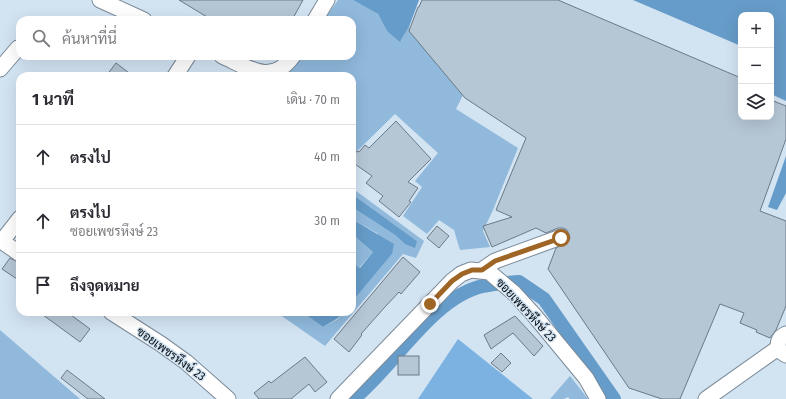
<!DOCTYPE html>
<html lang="th">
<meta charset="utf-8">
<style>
:root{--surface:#fff;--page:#f2f2f3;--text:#2b2b33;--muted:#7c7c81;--line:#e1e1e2}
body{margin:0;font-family:"Fira Sans Condensed",Sarabun,sans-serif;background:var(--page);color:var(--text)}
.controls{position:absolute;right:12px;top:12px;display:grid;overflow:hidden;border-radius:8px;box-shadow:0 4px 16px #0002}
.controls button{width:36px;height:36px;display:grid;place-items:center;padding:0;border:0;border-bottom:1px solid var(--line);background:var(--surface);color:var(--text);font:20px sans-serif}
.stop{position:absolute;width:12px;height:12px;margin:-9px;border:3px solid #9f6524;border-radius:50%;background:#fff}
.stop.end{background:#9f6524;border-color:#fff;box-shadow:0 1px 4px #0008}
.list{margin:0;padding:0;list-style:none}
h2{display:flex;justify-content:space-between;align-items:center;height:52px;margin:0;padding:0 16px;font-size:17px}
h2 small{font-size:13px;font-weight:400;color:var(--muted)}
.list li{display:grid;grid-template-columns:26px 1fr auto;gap:12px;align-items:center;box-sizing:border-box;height:64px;padding:0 16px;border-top:1px solid var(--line)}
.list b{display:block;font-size:15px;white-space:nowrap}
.list p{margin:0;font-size:13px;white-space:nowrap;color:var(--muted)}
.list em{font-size:13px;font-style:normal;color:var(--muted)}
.icon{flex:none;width:22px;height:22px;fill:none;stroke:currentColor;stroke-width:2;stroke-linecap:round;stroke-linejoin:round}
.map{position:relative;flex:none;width:786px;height:399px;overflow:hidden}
.search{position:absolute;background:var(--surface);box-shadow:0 4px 16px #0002;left:16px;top:16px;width:340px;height:44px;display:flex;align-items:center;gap:10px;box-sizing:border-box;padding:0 14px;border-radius:12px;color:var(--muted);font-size:15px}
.panel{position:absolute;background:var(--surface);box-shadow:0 4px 16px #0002;left:16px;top:72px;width:340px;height:244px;border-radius:12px}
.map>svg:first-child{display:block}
.green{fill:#90b9dc}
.forest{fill:#7cb2e1}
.water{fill:#669cc9}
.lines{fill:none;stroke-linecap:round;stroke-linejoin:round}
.canal{stroke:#669cc9;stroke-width:14}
.building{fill:#b5c6d5;stroke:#6a7a87}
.minor-casing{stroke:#7b8b99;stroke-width:17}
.minor{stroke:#fff;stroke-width:15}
.route{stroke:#9f6524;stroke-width:5}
.labels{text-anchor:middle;stroke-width:3;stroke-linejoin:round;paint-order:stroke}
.street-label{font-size:12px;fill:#070d12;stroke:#d2e3f2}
</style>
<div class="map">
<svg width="786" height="399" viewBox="0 0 786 399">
<rect width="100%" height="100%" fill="#d2e3f2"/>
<g class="green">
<path d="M338,0h15l25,14 9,17 14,10 8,-14 54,68 -7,14 62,39 -25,62 -10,21 7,16 -30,3 -6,-20 -15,-10 -12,14 -24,-18 19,-29 -7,-6 23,-28 -43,-39 -43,42v-80h-70l15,-20h55v-36h-28z"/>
<path d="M352,188l72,53 -8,17 -13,-4 -78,92 -49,-34h26l21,15 15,-8 5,-7h9v-10l40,-48 -15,-21 -25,-14v-12l43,28 10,9 12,-3 -65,-47z"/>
<path d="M352,234l21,18 -14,16 -7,-5z"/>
<path d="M0,330l80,69h-80z"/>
<path d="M570,376l18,23h-18l-2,-2 -4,2h-14z"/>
</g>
<path class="forest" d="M458,339l75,60h-115z"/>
<g class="water">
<path d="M353,0h66l-10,27 -9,15 -13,-11 -9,-17z"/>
<path d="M633,0h153v101l-15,-7v-79h-30v31z"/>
<path d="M786,156v37l-9,17 -9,-3z"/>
<path d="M352,194l65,47 -2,7 -10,-4 -10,-9 -43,-28z"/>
<path d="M352,219l42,25 -2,10 -40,48v-39l8,5 13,-16 -21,-18z"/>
<path d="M302,312h41l-5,6 -15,9z"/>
</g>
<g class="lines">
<path class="canal" d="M353,399c40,-31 79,-102 130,-113 11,-3 24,-3 36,-4l25,17 70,100"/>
</g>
<g class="building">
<path d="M179,0h124l-11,20h-80z"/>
<path d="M422,0h136l183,78v39h30v-17l15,6v33l-26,72 26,10v85l-10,24 -6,8 -14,-6 1,-2 -17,-7 4,-10 -24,-9 -40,95h-18l-33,-11 -81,-119 8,-21 12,-6 2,-4 -1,-4 -2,-4 -4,-2h-5l-12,5 -10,-5 -44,19 -9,-21 29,-9 -16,-7 30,-72 -61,-40 -56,-67 9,-24h1z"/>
<path d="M116,63l17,13h-27z"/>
<path d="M396,121l35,38 -23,23 10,6 -9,13 2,1 -12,15 -20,-16 4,-5 -17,-13 6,-7 -20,-14v-4l5,-7 2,1 6,-7 4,3z"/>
<path d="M437,226l12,10 -10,12 -12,-10z"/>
<path d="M403,257l17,15 -19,22 -2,-2 -15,16 -23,26 1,1 -13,17 -15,-13z"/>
<path d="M10,258l10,5v18l-18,-12z"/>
<path d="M39,312h28l23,17 -10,13z"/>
<path d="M515,316l28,30 -9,10 -21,-23 -22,16 -7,-14z"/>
<path d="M501,353l10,10 -9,9 -11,-9z"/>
<rect x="398" y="356" width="21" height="19"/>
<path d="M305,357l22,25 -12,10 -6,-8 -18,15h-32l-5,-6 15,-12 2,2z"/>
<path d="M67,370l38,29h-17l-27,-21z"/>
</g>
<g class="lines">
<g class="minor-casing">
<g id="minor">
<path d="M100,0l44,20"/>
<path d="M315,20l12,-20"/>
<path d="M222,56c27,12 50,30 71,0"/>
<path d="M0,69l18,-21"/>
<path d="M175,76l13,-20"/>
<path d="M0,240l20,14"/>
<path d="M2,241l18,-23"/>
<path d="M482,270l13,-9 66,-24"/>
<path d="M111,312l50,32 25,18 42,37"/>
<path d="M786,334c-7,3 -10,10 -6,17l6,4"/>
<path d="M338,399l114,-118 9,-7 10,-4 18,2 25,21 20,22 52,63 12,21"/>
<path d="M706,399l72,-51"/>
</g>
</g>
<use href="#minor" class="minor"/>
</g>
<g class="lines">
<path class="route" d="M430,304l22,-23 10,-7 10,-4h10l13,-9 66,-23"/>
</g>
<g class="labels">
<g class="street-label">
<text transform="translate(526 310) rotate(47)" y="4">ซอยเพชรหึงษ์ 23</text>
<text transform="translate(171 354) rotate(36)" y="4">ซอยเพชรหึงษ์ 23</text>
</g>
</g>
</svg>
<div class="controls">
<button>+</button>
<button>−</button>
<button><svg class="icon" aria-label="layers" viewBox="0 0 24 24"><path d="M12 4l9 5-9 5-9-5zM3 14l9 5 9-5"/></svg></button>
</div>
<div class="stop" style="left:561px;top:238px"></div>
<div class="stop end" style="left:430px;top:304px"></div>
<div class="search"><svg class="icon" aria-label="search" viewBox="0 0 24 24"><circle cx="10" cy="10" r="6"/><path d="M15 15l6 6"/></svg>ค้นหาที่นี่</div>
<section class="panel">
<h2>1 นาที<small>เดิน · 70 m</small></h2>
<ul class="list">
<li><svg class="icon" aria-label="ahead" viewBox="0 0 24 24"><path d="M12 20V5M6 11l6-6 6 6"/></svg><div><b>ตรงไป</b></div><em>40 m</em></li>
<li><svg class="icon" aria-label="ahead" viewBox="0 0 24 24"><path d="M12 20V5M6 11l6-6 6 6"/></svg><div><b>ตรงไป</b><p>ซอยเพชรหึงษ์ 23</p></div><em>30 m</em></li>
<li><svg class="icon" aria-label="arrive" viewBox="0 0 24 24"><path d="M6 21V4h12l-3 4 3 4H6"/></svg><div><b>ถึงจุดหมาย</b></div></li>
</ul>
</section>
</div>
